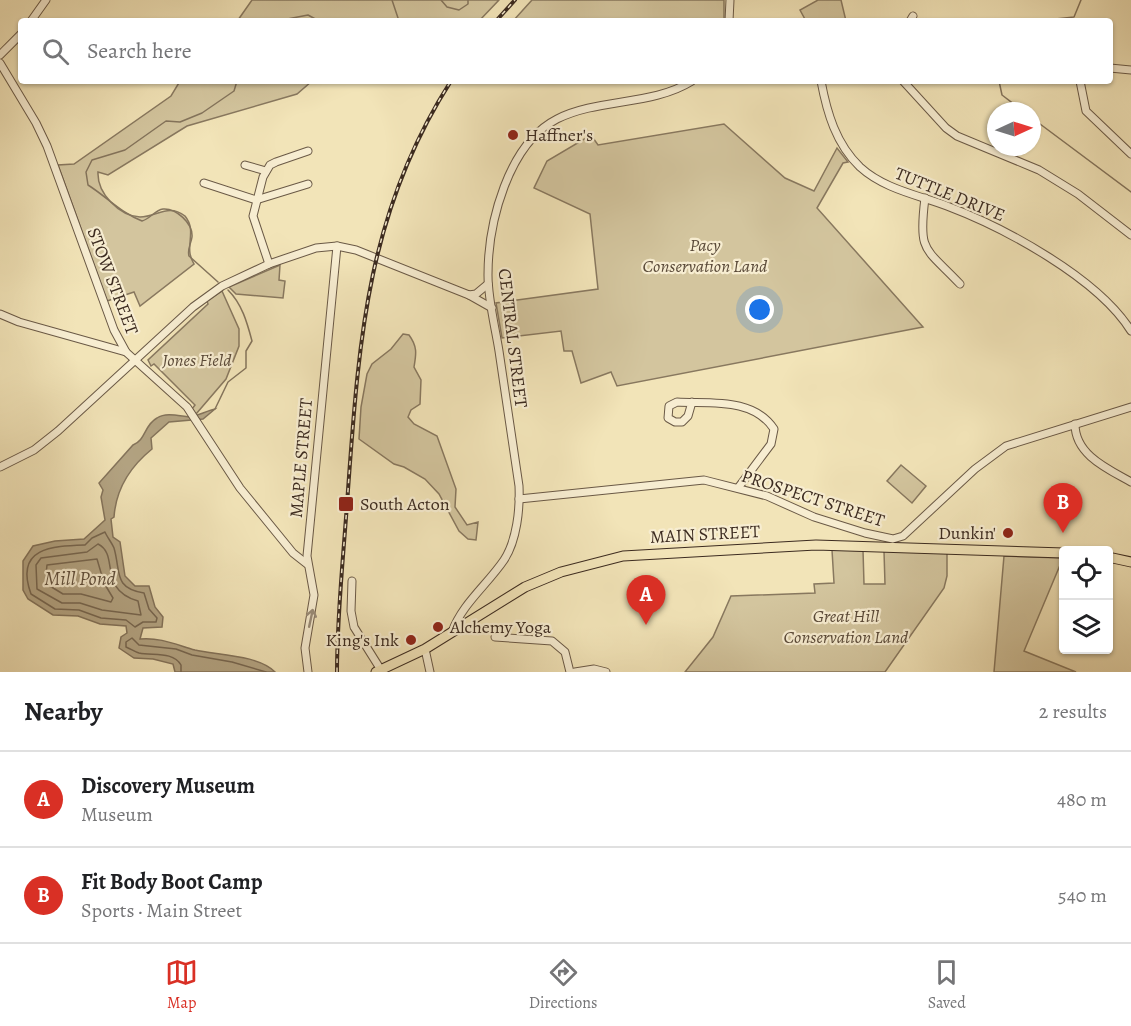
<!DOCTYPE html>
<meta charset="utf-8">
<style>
:root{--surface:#fff;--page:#f2f2f2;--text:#202124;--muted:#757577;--line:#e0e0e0;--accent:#d93025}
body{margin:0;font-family:Alegreya,serif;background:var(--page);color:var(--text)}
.controls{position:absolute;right:18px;bottom:18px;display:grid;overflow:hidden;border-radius:6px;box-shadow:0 2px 4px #0004}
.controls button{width:54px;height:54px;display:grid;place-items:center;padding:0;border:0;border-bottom:2px solid var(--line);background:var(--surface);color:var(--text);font:30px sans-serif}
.compass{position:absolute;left:987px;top:102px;width:54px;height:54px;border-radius:50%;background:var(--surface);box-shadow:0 2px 4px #0004;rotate:86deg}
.you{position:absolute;left:760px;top:310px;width:21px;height:21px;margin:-15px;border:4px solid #fff;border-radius:50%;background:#1a73e8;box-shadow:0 0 0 9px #1a73e833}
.badge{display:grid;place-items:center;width:39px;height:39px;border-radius:50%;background:var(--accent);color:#fff;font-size:20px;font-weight:700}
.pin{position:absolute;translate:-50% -50px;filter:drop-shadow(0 2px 3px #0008)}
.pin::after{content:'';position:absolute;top:32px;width:21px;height:18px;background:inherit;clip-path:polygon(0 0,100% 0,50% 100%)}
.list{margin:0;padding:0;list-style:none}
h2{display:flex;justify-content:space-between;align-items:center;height:78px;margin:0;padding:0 24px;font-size:26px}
h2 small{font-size:20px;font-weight:400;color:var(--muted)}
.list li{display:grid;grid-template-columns:39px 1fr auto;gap:18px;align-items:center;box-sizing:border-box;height:96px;padding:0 24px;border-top:2px solid var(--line)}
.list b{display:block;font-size:22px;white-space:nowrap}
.list p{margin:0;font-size:20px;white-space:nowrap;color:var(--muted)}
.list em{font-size:20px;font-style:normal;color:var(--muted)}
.icon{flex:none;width:33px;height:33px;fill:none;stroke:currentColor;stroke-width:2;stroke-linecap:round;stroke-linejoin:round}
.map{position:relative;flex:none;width:1131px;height:672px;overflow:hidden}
.search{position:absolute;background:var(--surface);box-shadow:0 2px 4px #0004;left:18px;right:18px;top:18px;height:66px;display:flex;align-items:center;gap:15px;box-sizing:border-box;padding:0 21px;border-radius:6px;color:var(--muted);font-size:22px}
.sheet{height:270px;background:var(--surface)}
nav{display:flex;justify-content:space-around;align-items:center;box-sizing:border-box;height:84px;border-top:2px solid var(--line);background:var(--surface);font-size:16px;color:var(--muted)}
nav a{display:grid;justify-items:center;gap:3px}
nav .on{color:var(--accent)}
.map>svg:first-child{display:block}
.green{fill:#d3c59e;stroke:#88785f;stroke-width:1.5}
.water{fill:#b4a584;stroke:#84745c;stroke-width:1.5}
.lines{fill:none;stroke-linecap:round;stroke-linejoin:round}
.shore{stroke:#786852;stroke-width:1.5}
.stream{stroke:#84745c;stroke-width:1.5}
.minor-casing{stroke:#6a5946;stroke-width:9}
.major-casing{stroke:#3c2b20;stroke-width:11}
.minor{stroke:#f7edd1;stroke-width:7}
.major{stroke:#f2e4b8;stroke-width:9}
.rail-casing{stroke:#3c2b20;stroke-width:4}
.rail{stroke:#f7edd1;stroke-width:1.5;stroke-dasharray:4.5;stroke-linecap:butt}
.oneway{stroke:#9a8c78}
.poi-dot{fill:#8f2418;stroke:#f7edd1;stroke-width:2}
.labels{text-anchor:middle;stroke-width:4.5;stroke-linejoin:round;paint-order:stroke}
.poi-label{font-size:18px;fill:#3c2b20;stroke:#f7edd1;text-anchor:start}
.street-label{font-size:18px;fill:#3c2b20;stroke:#f7edd1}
.park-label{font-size:18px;font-style:italic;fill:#5a4a39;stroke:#f7edd1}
.water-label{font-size:20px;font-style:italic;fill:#60503e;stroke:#f7edd1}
</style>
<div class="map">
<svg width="1131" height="672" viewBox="0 0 1131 672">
<rect width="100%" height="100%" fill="#f2e4b8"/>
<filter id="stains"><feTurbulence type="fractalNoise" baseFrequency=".00333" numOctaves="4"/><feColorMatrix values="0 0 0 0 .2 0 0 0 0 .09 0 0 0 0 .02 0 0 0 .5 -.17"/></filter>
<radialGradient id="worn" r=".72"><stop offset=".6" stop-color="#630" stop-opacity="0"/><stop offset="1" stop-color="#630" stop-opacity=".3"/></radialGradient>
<g class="green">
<path d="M252,0h247l-20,21h-244l3,-1z"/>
<path d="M532,0h192v21h-211z"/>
<path d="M818,0h23l5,21h-40l-6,-11z"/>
<path d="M180,81h132l-15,13 -110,32 -79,49 -10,-3c-1,21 21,44 42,45 17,0 28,-14 45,-1 13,16 -2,31 9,48l-54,42 -6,-14 -27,9 -49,-136 16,-1 97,-68z"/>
<path d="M724,124l61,54 29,13 23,-43 11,14 -5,1 -26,45 106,119 -306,59 -6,-14 -30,11 -9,-32h-8l-3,-20 -59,7 -6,-35 102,-14 -8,-75 -56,-26 13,-27 44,-26 7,10z"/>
<path d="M280,265l-1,15 6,1 -2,17 -47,-4 -7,-7z"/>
<path d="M222,291l17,38v17l-13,33 -30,35 -4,-5 3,-4 -41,-41 -3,2 -3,-6 60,-56 -1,-3z"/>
<path d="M403,334l6,1c9,12 7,20 5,32l7,13 -1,24 -9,6 -3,7 6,7 23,12 19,53 -1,18 12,18 11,-3 -2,18 -8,-1 -9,-8 -20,-37 -14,-15 -21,-12 -10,-3 -35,-25 2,-32 6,-33 5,-10 19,-15z"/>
<path d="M901,465l25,21 -14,17 -25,-22z"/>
<path d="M832,550h31l1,34h21l-1,-33 63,2v23l-3,12 -59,84h-200l28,-35 18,-41 84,-3 -1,-9 20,-1z"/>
<path d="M1004,556l59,2 -39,93 52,21h-82z"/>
</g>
<path class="water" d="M215,409l-12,10 -34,3 -18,16 1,11c-21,17 -36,39 -38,68l-3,2 2,18 7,5 5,34 10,10h14l6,21 8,10 -1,10 -19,1 -3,11c20,-2 37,6 55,11 22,5 64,5 80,22h-100l-2,-8 -20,-5 -19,-1 -15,-10 2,-11 6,-4 -1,-7 -26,-2 -22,-8 -25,-1 -25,-16 -5,-9v-29l10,-15 22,-5 29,-2 21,-19 -4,-23 2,-7 -4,-7 34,-38c13,-5 11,-20 24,-27 9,-6 22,-2 32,-1 3,1 20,-7 26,-8z"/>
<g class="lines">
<g class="shore">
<path d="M105,532c2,5 7,11 9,16 7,24 -1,40 30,45l5,16 8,9 -1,4h-13l-8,5 -9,-7 -25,-2 -22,-8 -24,-1 -24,-15c-17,-47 22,-48 54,-49l7,-7z"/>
<path d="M98,544c22,11 -1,45 40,57l3,14 -39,-5 -22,-7h-18l-25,-14 -1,-24 5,-7 46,-6z"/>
<path d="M97,559l7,24 9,15 -2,4 -30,-8h-18l-18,-11 2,-18z"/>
<path d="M181,672v-7c-8,-14 -28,-9 -42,-12 -4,-1 -8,-4 -13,-6v-5l6,-4 7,7 37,4 16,6 40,7 34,10"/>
</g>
<g class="stream">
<path d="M392,0l7,21"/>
<path d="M441,0l6,7 12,3 9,-6v-4"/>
<path d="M277,21l31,-6 11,6"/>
<path d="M1037,21l37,-4 7,-17"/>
<path d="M999,81l3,14 21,16"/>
<path d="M1032,118l99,74"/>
<path d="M218,282l-29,-26c-2,-7 2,-12 3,-19 1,-14 -16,-29 -29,-28 -8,1 -13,10 -21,12 -21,-8 -35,-24 -54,-36l-2,-13 6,-12 33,-10 41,-29 14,1 22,-9 32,-22 3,-10"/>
<path d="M215,409l13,-27 18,-14v-17l6,-10c-5,-19 -10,-37 -24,-51"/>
</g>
<g class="minor-casing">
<g id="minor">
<path d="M31,21l15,-21"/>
<path d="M729,21l1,-21"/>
<path d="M910,21l3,-5"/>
<path d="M0,55l21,-21"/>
<path d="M0,63l36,60 11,23 67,184 12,22 61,55 53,81 53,65 14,11"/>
<path d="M1110,68l21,2"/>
<path d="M821,81c6,32 15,63 39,86 24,22 58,28 87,39 58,22 151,72 184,125"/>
<path d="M903,81l43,47 11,8 82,34 39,24 53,41"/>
<path d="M1080,81l6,30 45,43"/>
<path d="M245,165l21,6"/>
<path d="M204,183l52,17"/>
<path d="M925,198c-7,55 0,49 35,86"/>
<path d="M256,200l52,-16"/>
<path d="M269,264l-16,-48 10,-39 7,-12 6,-3 32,-11"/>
<path d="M469,295l23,13"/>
<path d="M0,314l19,8 107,30"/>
<path d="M692,402l-4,14 -6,6h-7l-7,-4 1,-12 8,-4c32,2 76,-5 97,27l-3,15 -33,44"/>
<path d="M1075,424c0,31 33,45 56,58"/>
<path d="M0,467l34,-17 24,-19 135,-124 29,-21 47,-22 47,-16 21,-2 19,4 113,45 7,-1 12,-10"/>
<path d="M519,499l185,-19 63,16 47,21 51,16 28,6 10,-3 72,-67 31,-23 125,-39"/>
<path d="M352,581l-1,30 3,16 27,43"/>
<path d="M452,632c10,-28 35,-47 52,-72 13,-20 16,-51 15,-74 -7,-45 -13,-90 -20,-135 -4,-25 -11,-51 -11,-76 0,-52 20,-131 69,-156 42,-21 95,-13 135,-38"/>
<path d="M495,637l57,4 13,11 5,20"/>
<path d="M425,649l5,23"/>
<path d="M308,672l-3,-24 9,-53 -7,-39 30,-310"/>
<path d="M575,672l19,-3 12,3"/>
</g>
</g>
<g class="major-casing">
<g id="major">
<path d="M1108,557l23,5"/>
<path d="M376,672l49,-23 100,-62 36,-15 62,-16 193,-11 248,8"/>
</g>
</g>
<use href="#minor" class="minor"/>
<use href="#major" class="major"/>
<g class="rail-casing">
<g id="rail">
<path d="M496,21l19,-21"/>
<path d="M337,672c0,-60 7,-121 11,-182 11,-150 19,-278 103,-409"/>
</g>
</g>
<use href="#rail" class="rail"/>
</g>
<defs><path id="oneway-shaft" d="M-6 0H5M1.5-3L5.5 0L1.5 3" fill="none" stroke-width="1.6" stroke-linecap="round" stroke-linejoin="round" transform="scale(1.5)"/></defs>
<use class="oneway" href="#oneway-shaft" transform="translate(311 618) rotate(-78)"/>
<g class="poi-dot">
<circle cx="513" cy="135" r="6"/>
<rect x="338" y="496" width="16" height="16" rx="3"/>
<circle cx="1008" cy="533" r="6"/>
<circle cx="438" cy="627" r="6"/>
<circle cx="411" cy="640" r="6"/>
</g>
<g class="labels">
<g class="poi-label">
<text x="525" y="141">Haffner's</text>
<text x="360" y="510">South Acton</text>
<text x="996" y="539" text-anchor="end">Dunkin'</text>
<text x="450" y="633">Alchemy Yoga</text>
<text x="399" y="646" text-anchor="end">King's Ink</text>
</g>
<g class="street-label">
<text transform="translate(950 194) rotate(22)" y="6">TUTTLE DRIVE</text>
<text transform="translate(113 281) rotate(69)" y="6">STOW STREET</text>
<text transform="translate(513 338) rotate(83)" y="6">CENTRAL STREET</text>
<text transform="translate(301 458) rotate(-85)" y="6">MAPLE STREET</text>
<text transform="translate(813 498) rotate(18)" y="6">PROSPECT STREET</text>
<text transform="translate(705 534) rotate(-3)" y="6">MAIN STREET</text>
</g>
<g class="park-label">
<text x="705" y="251">Pacy<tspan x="705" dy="21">Conservation Land</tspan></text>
<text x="197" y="366">Jones Field</text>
<text x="846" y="622">Great Hill<tspan x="846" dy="21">Conservation Land</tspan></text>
</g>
<g class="water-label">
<text x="80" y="585">Mill Pond</text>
</g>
</g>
<rect width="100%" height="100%" filter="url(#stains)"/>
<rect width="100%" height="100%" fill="url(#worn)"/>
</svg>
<div class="controls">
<button><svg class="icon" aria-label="locate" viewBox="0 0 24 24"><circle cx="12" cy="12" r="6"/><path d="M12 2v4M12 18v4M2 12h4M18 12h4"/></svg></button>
<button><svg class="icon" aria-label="layers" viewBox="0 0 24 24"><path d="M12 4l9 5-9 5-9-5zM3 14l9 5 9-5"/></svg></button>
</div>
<svg class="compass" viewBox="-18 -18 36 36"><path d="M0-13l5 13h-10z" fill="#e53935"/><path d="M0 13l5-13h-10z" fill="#757577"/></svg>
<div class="you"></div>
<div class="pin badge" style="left:646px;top:625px">A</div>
<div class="pin badge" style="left:1063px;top:533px">B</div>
<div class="search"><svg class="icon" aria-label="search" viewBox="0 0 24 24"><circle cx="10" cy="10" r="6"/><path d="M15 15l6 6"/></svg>Search here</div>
</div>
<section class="sheet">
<h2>Nearby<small>2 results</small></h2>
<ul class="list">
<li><span class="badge">A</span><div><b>Discovery Museum</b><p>Museum</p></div><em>480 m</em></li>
<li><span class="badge">B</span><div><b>Fit Body Boot Camp</b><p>Sports · Main Street</p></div><em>540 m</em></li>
</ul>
</section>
<nav>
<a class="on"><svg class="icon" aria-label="map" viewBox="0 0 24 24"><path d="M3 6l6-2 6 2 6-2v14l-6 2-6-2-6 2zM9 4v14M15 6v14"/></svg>Map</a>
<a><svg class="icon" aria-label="directions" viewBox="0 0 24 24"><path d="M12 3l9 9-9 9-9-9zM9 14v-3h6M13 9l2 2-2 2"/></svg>Directions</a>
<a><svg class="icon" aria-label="saved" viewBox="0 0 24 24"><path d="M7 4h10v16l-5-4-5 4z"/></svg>Saved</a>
</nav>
